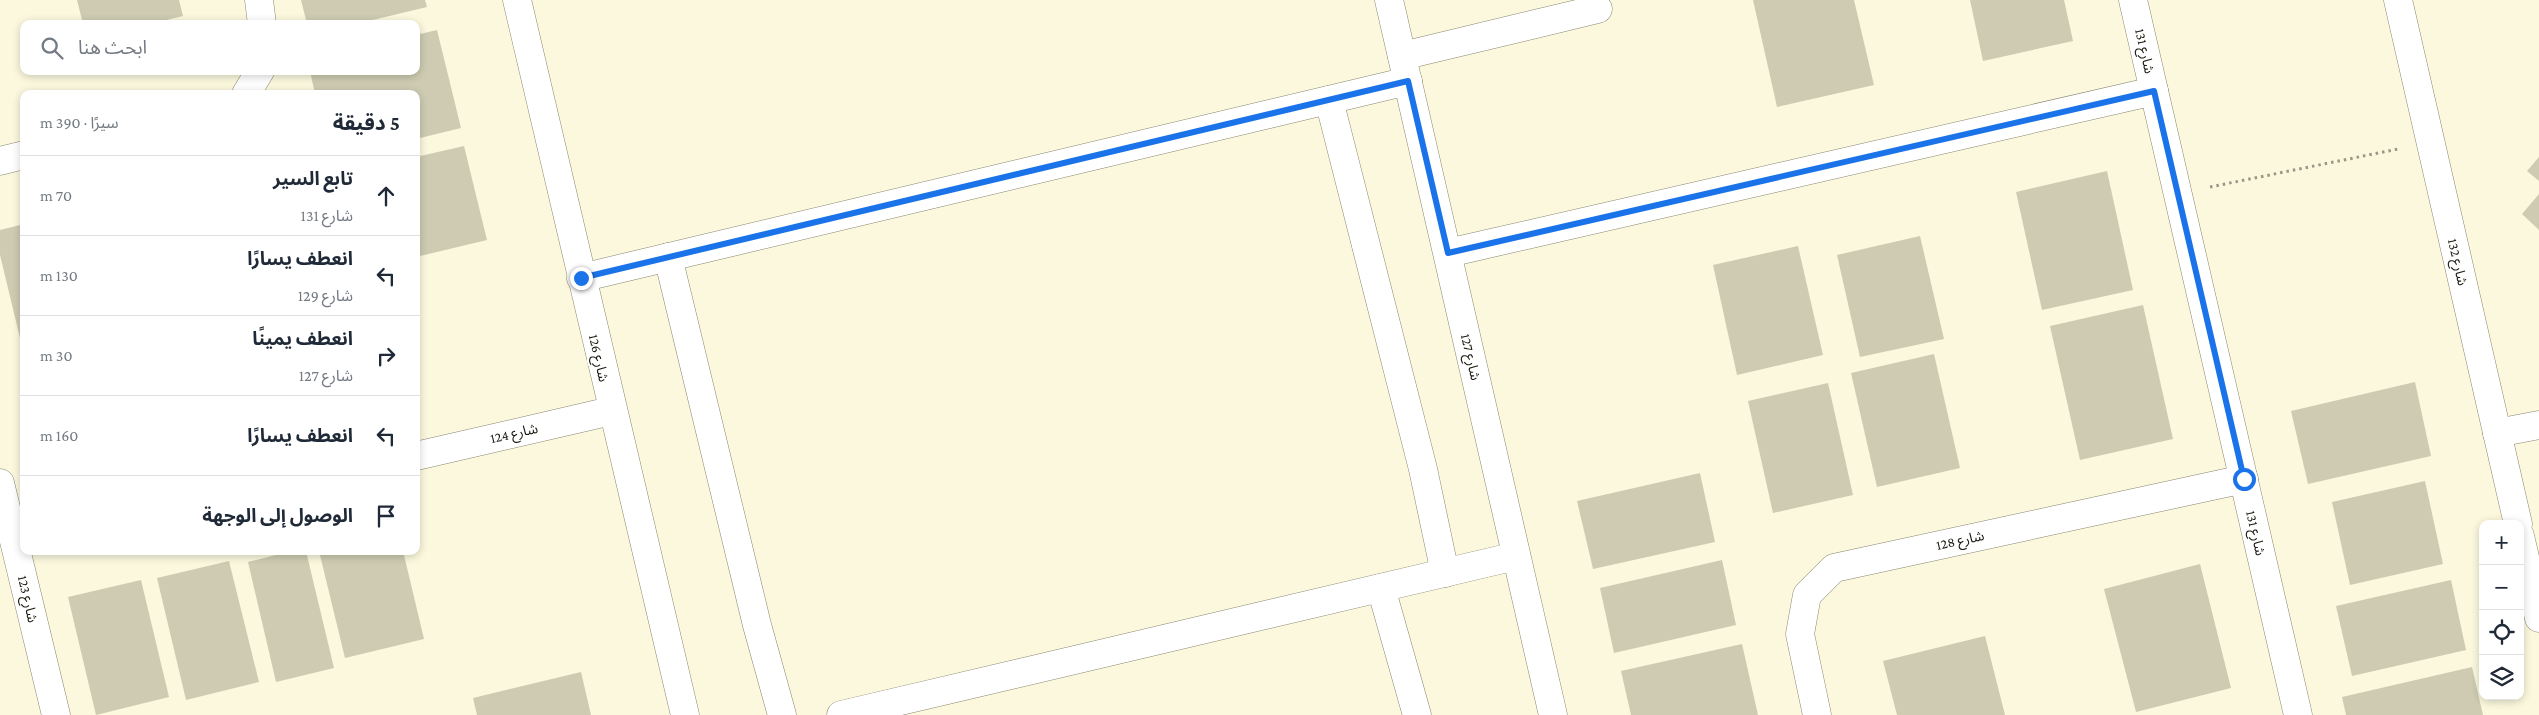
<!DOCTYPE html>
<html lang="ar">
<meta charset="utf-8">
<style>
:root{--surface:#fff;--page:#f6f6f7;--text:#1f2937;--muted:#747a83;--line:#e0e1e3}
body{margin:0;font-family:"Crimson Pro","Noto Sans Arabic",serif;background:var(--page);color:var(--text);direction:rtl}
.controls{position:absolute;right:15px;bottom:15px;display:grid;overflow:hidden;border-radius:10px;box-shadow:0 2px 8px #0003}
.controls button{width:45px;height:45px;display:grid;place-items:center;padding:0;border:0;border-bottom:1px solid var(--line);background:var(--surface);color:var(--text);font:25px sans-serif}
.stop{position:absolute;width:15px;height:15px;margin:-11px;border:4px solid #1a73e8;border-radius:50%;background:#fff}
.stop.end{background:#1a73e8;border-color:#fff;box-shadow:0 1px 5px #0008}
.list{margin:0;padding:0;list-style:none}
h2{display:flex;justify-content:space-between;align-items:center;height:65px;margin:0;padding:0 20px;font-size:21px}
h2 small{font-size:16px;font-weight:400;color:var(--muted)}
.list li{display:grid;grid-template-columns:32px 1fr auto;gap:15px;align-items:center;box-sizing:border-box;height:80px;padding:0 20px;border-top:1px solid var(--line)}
.list b{display:block;font-size:19px;white-space:nowrap}
.list p{margin:0;font-size:16px;white-space:nowrap;color:var(--muted)}
.list em{font-size:16px;font-style:normal;color:var(--muted)}
.icon{flex:none;width:28px;height:28px;fill:none;stroke:currentColor;stroke-width:2;stroke-linecap:round;stroke-linejoin:round}
.map{position:relative;flex:none;width:2539px;height:715px;overflow:hidden;direction:ltr}
.search{position:absolute;background:var(--surface);box-shadow:0 2px 8px #0003;left:20px;top:20px;width:400px;height:55px;display:flex;align-items:center;gap:12px;box-sizing:border-box;padding:0 18px;border-radius:10px;color:var(--muted);font-size:19px}
.panel{position:absolute;background:var(--surface);box-shadow:0 2px 8px #0003;left:20px;top:90px;width:400px;height:465px;border-radius:10px;direction:rtl}
.map>svg:first-child{display:block}
.building{fill:#cecbb2}
.lines{fill:none;stroke-linecap:round;stroke-linejoin:round}
.minor-casing{stroke:#89866f;stroke-width:29}
.path{stroke:#9a9785;stroke-width:3;stroke-dasharray:2.5 4;stroke-linecap:butt}
.minor{stroke:#fff;stroke-width:28}
.route{stroke:#1a73e8;stroke-width:6}
.labels{text-anchor:middle;stroke-width:4;stroke-linejoin:round;paint-order:stroke}
.street-label{font-size:14px;fill:#1a180f;stroke:#fff}
</style>
<div class="map">
<svg width="2539" height="715" viewBox="0 0 2539 715">
<rect width="100%" height="100%" fill="#fbf8de"/>
<g class="building">
<path d="M77,0h102l4,16 -33,8h-67z"/>
<path d="M301,0h124l2,7 -71,17h-49z"/>
<path d="M1753,0h101l20,85 -97,22z"/>
<path d="M1970,0h94l9,41 -90,20z"/>
<path d="M437,30l24,98 -45,11v-45h-101l-5,-23h106v-36z"/>
<path d="M464,146l23,94 -71,17v-100z"/>
<path d="M2539,157v24l-12,-10z"/>
<path d="M2107,171l26,119 -91,20 -26,-118z"/>
<path d="M2539,194v36l-17,-16z"/>
<path d="M24,224v113l-4,1 -20,-83v-25z"/>
<path d="M1920,236l24,103 -84,18 -23,-102z"/>
<path d="M1798,246l25,109 -86,20 -24,-110z"/>
<path d="M2143,305l30,134 -93,21 -30,-134z"/>
<path d="M1934,354l26,114 -83,19 -26,-114z"/>
<path d="M2415,382l16,74 -123,28 -17,-73z"/>
<path d="M1828,383l25,112 -80,18 -25,-112z"/>
<path d="M1700,473l15,69 -122,27 -16,-68z"/>
<path d="M2425,481l18,83 -93,21 -18,-83z"/>
<path d="M292,551h14l28,117 -58,14 -28,-120z"/>
<path d="M319,551h84l21,88 -79,19z"/>
<path d="M1722,560l14,65 -122,28 -14,-65z"/>
<path d="M229,561l30,121 -73,18 -29,-122z"/>
<path d="M2200,564l31,124 -95,24 -32,-123z"/>
<path d="M141,580l28,117 -73,18 -28,-118z"/>
<path d="M2451,580l15,70 -114,26 -16,-70z"/>
<path d="M1985,636l20,79h-108l-14,-54z"/>
<path d="M1742,644l16,71h-127l-10,-44z"/>
<path d="M2472,667l11,48h-137l-4,-18z"/>
<path d="M581,672l10,43h-114l-4,-17z"/>
</g>
<g class="lines">
<g class="minor-casing">
<g id="minor">
<path d="M259,0l3,24"/>
<path d="M517,0l168,715"/>
<path d="M1389,0l164,715"/>
<path d="M2133,0l165,715"/>
<path d="M2398,0l120,524"/>
<path d="M1402,56l196,-47"/>
<path d="M246,94l14,-23"/>
<path d="M1329,100l94,369 22,104"/>
<path d="M0,161l24,-6"/>
<path d="M1448,253l706,-162"/>
<path d="M668,257l89,368 25,90"/>
<path d="M581,278l827,-197"/>
<path d="M2497,433l42,-8"/>
<path d="M416,456l195,-45"/>
<path d="M0,483l56,232"/>
<path d="M2520,536l19,82"/>
<path d="M1381,588l36,127"/>
<path d="M841,715l675,-159"/>
<path d="M1817,715l-17,-81 7,-39 27,-27 410,-89"/>
</g>
</g>
<path class="path" d="M2210,187l188,-38"/>
<use href="#minor" class="minor"/>
</g>
<g class="lines">
<path class="route" d="M581,278l827,-197 40,172 706,-162 90,388"/>
</g>
<g class="labels">
<g class="street-label">
<text transform="translate(2145 51) rotate(77)" y="5">شارع 131</text>
<text transform="translate(2458 262) rotate(77)" y="5">شارع 132</text>
<text transform="translate(1471 357) rotate(77)" y="5">شارع 127</text>
<text transform="translate(599 358) rotate(77)" y="5">شارع 126</text>
<text transform="translate(514 433) rotate(-13)" y="5">شارع 124</text>
<text transform="translate(2256 533) rotate(77)" y="5">شارع 131</text>
<text transform="translate(1960 540) rotate(-12)" y="5">شارع 128</text>
<text transform="translate(28 599) rotate(77)" y="5">شارع 123</text>
</g>
</g>
</svg>
<div class="controls">
<button>+</button>
<button>−</button>
<button><svg class="icon" aria-label="locate" viewBox="0 0 24 24"><circle cx="12" cy="12" r="6"/><path d="M12 2v4M12 18v4M2 12h4M18 12h4"/></svg></button>
<button><svg class="icon" aria-label="layers" viewBox="0 0 24 24"><path d="M12 4l9 5-9 5-9-5zM3 14l9 5 9-5"/></svg></button>
</div>
<div class="stop" style="left:2244px;top:479px"></div>
<div class="stop end" style="left:581px;top:278px"></div>
<div class="search"><svg class="icon" aria-label="search" viewBox="0 0 24 24"><circle cx="10" cy="10" r="6"/><path d="M15 15l6 6"/></svg>ابحث هنا</div>
<section class="panel">
<h2>5 دقيقة<small>سيرًا · 390 m</small></h2>
<ul class="list">
<li><svg class="icon" aria-label="ahead" viewBox="0 0 24 24"><path d="M12 20V5M6 11l6-6 6 6"/></svg><div><b>تابع السير</b><p>شارع 131</p></div><em>70 m</em></li>
<li><svg class="icon" aria-label="left" viewBox="0 0 24 24"><path d="M17 20v-9H6M10 6l-5 5 5 5"/></svg><div><b>انعطف يسارًا</b><p>شارع 129</p></div><em>130 m</em></li>
<li><svg class="icon" aria-label="right" viewBox="0 0 24 24"><path d="M7 20v-9h11M14 6l5 5-5 5"/></svg><div><b>انعطف يمينًا</b><p>شارع 127</p></div><em>30 m</em></li>
<li><svg class="icon" aria-label="left" viewBox="0 0 24 24"><path d="M17 20v-9H6M10 6l-5 5 5 5"/></svg><div><b>انعطف يسارًا</b></div><em>160 m</em></li>
<li><svg class="icon" aria-label="arrive" viewBox="0 0 24 24"><path d="M6 21V4h12l-3 4 3 4H6"/></svg><div><b>الوصول إلى الوجهة</b></div></li>
</ul>
</section>
</div>
